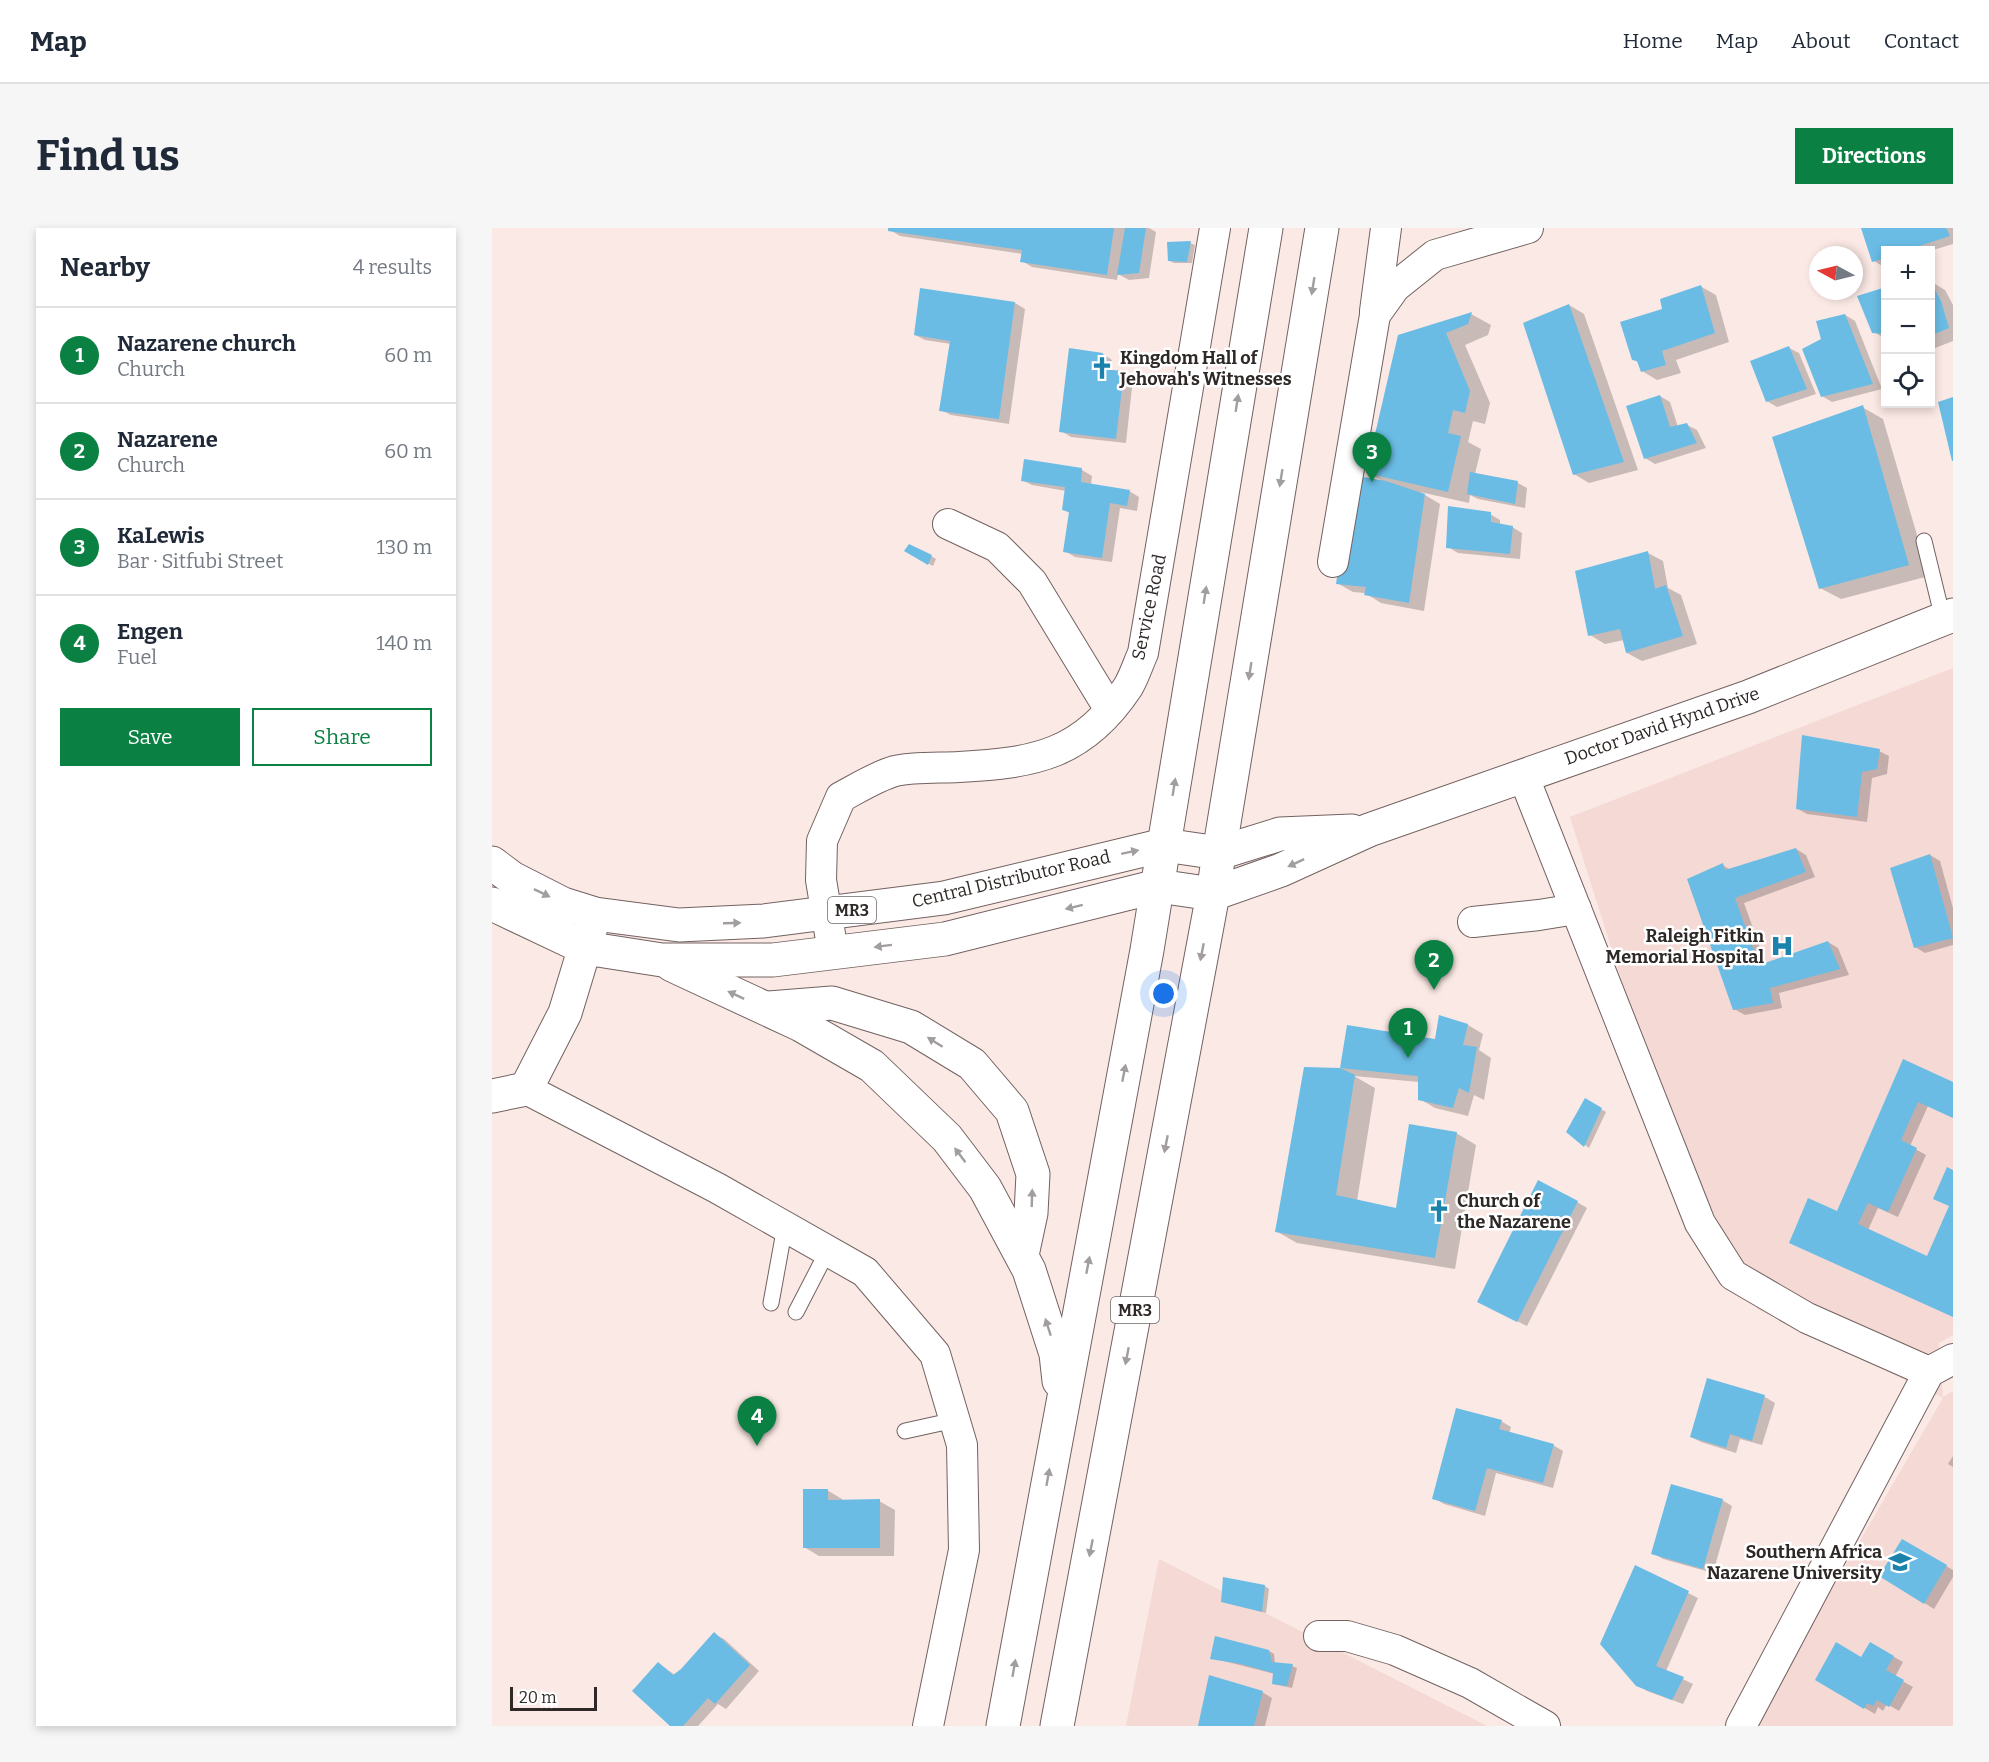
<!DOCTYPE html>
<meta charset="utf-8">
<style>
:root{--surface:#fff;--page:#f6f6f7;--text:#1f2937;--muted:#747a83;--line:#e0e1e3;--accent:#0b8043}
body{margin:0;font-family:Bitter,serif;background:var(--page);color:var(--text)}
.controls{position:absolute;right:18px;top:18px;display:grid;overflow:hidden;border-radius:0px;box-shadow:0 3px 9px #0003}
.controls button{width:54px;height:54px;display:grid;place-items:center;padding:0;border:0;border-bottom:2px solid var(--line);background:var(--surface);color:var(--text);font:30px sans-serif}
.compass{position:absolute;left:1317px;top:18px;width:54px;height:54px;border-radius:50%;background:var(--surface);box-shadow:0 3px 9px #0003;rotate:277deg}
.scale{position:absolute;left:18px;bottom:15px;width:87px;box-sizing:border-box;padding-left:6px;border:3px solid #2e2826;border-top:0;font-size:16px;line-height:21px;white-space:nowrap;color:#2e2826;-webkit-text-stroke:4px #fff;paint-order:stroke}
.you{position:absolute;left:672px;top:766px;width:21px;height:21px;margin:-15px;border:4px solid #fff;border-radius:50%;background:#1a73e8;box-shadow:0 0 0 9px #1a73e833}
.badge{display:grid;place-items:center;width:39px;height:39px;border-radius:50%;background:var(--accent);color:#fff;font-size:20px;font-weight:700}
.pin{position:absolute;translate:-50% -50px;filter:drop-shadow(0 2px 3px #0008)}
.pin::after{content:'';position:absolute;top:32px;width:21px;height:18px;background:inherit;clip-path:polygon(0 0,100% 0,50% 100%)}
.list{margin:0;padding:0;list-style:none}
h2{display:flex;justify-content:space-between;align-items:center;height:78px;margin:0;padding:0 24px;font-size:26px}
h2 small{font-size:20px;font-weight:400;color:var(--muted)}
.list li{display:grid;grid-template-columns:39px 1fr auto;gap:18px;align-items:center;box-sizing:border-box;height:96px;padding:0 24px;border-top:2px solid var(--line)}
.list b{display:block;font-size:22px;white-space:nowrap}
.list p{margin:0;font-size:20px;white-space:nowrap;color:var(--muted)}
.list em{font-size:20px;font-style:normal;color:var(--muted)}
.actions{display:flex;gap:12px;padding:18px 24px}
.actions a{flex:1;padding:14px 0;border:2px solid var(--accent);border-radius:0px;text-align:center;font-size:21px;color:var(--accent)}
.actions .main{background:var(--accent);color:#fff}
.icon{flex:none;width:33px;height:33px;fill:none;stroke:currentColor;stroke-width:2;stroke-linecap:round;stroke-linejoin:round}
.map{position:relative;flex:none;width:1461px;height:1498px;overflow:hidden;border-radius:0px}
header{display:flex;align-items:center;gap:36px;box-sizing:border-box;height:84px;padding:0 30px;background:var(--surface);border-bottom:2px solid var(--line)}
header strong{font-size:28px}
nav{display:flex;gap:33px;margin-inline-start:auto;font-size:21px}
.intro{display:flex;align-items:center;justify-content:space-between;box-sizing:border-box;height:144px;padding:0 36px}
h1{margin:0;font-size:42px}
.button{padding:15px 27px;border-radius:0px;background:var(--accent);color:#fff;font-size:21px;font-weight:700}
main{display:flex;gap:36px;padding:0 36px}
aside{flex:1;background:var(--surface);border-radius:0px;box-shadow:0 3px 9px #0003}
.map>svg:first-child{display:block}
.built{fill:#f4d9d5}
.shadow{fill:#0003}
.building{fill:#6abce4}
.lines{fill:none;stroke-linecap:round;stroke-linejoin:round}
.lane-casing{stroke:#726260;stroke-width:17}
.street-casing{stroke:#726260;stroke-width:32}
.secondary-casing{stroke:#726260;stroke-width:35}
.primary-casing{stroke:#726260;stroke-width:35}
.highway-casing{stroke:#726260;stroke-width:35}
.lane{stroke:#fff;stroke-width:15}
.street{stroke:#fff;stroke-width:30}
.secondary{stroke:#fff;stroke-width:33}
.primary{stroke:#fff;stroke-width:33}
.highway{stroke:#fff;stroke-width:33}
.oneway{fill:#a19e9d}
.labels{text-anchor:middle;stroke-width:5;stroke-linejoin:round;paint-order:stroke}
.shield{fill:#fff;stroke:#6d6867;stroke-width:1.5}
.shield-label{font-size:16px;font-weight:bold;fill:#2e2826}
.poi-label{font-size:18px;font-weight:bold;fill:#2e2826;stroke:#fff;text-anchor:start}
.street-label{font-size:18px;fill:#2e2826;stroke:#fff}
</style>
<header>
<strong>Map</strong>
<nav><a>Home</a><a>Map</a><a>About</a><a>Contact</a></nav>
</header>
<div class="intro"><h1>Find us</h1><a class="button">Directions</a></div>
<main>
<aside>
<h2>Nearby<small>4 results</small></h2>
<ul class="list">
<li><span class="badge">1</span><div><b>Nazarene church</b><p>Church</p></div><em>60 m</em></li>
<li><span class="badge">2</span><div><b>Nazarene</b><p>Church</p></div><em>60 m</em></li>
<li><span class="badge">3</span><div><b>KaLewis</b><p>Bar · Sitfubi Street</p></div><em>130 m</em></li>
<li><span class="badge">4</span><div><b>Engen</b><p>Fuel</p></div><em>140 m</em></li>
</ul>
<div class="actions"><a class="main">Save</a><a>Share</a></div>
</aside>
<div class="map">
<svg width="1461" height="1498" viewBox="0 0 1461 1498">
<rect width="100%" height="100%" fill="#fbe9e5"/>
<g class="built">
<path d="M1461,440v667l-14,8 4,54 10,-6v335h-201l191,-328 -186,-89 -106,-235 -81,-257z"/>
<path d="M667,1331l328,167h-361z"/>
</g>
<g class="shadow">
<path d="M398,0h259l7,4 -7,46 -20,2 -11,-6 -1,6 -85,-13 -10,-6 1,-7 -123,-18 -10,-6z"/>
<path d="M1370,0h91v16l-23,7 -44,-1v16l-2,1 -10,-6z"/>
<path d="M698,15l5,2 -3,18h-18l-4,-2z"/>
<path d="M1438,53l15,9 8,15v36l-23,9z"/>
<path d="M1208,58l16,9 13,47 -53,18 5,13 -24,7 -15,-9 -3,-8 -6,-4 31,-49z"/>
<path d="M1394,60v51l-12,-7z"/>
<path d="M523,75l10,6 -16,115 -58,-9 -10,-5 10,-66 -26,-4 -10,-5z"/>
<path d="M1077,77l15,9 54,156 -49,13 -15,-9z"/>
<path d="M979,86l20,11 -3,10 -23,10 25,58 -5,21 -12,-3 -5,21 13,7 -6,25 43,9 9,5 -2,20 -47,-9 -8,-4 -1,8 -49,-11 20,12 -16,107 -43,-8 -16,-10 -12,-1 -16,-9 47,-101 -16,-9 31,-137z"/>
<path d="M1353,87l10,6 27,68 -50,13 -10,-6z"/>
<path d="M1297,120l10,5 17,41 -39,13 -10,-6z"/>
<path d="M611,126l9,6 -1,11 12,2 10,5 -7,65 -55,-6 -10,-6z"/>
<path d="M1168,168l10,6 8,25 9,-2 10,5 9,18 -51,16 -10,-6z"/>
<path d="M1370,179l21,12 46,157 -88,23 -21,-11z"/>
<path d="M533,233l57,9 10,6 -1,9 38,6 10,6 -2,14 -17,-3 -8,54 -37,-5 -10,-6 6,-37 -8,-5 3,-18 -34,-6 -10,-5z"/>
<path d="M998,286l10,6v5l12,2 10,6 -2,26 -62,-6 -10,-6z"/>
<path d="M414,323l25,5 5,3 -3,7z"/>
<path d="M1156,325l15,8 5,27 13,7 16,49 -55,17 -15,-8 -3,-13 -19,4 -15,-9z"/>
<path d="M1387,523l10,5 -2,18 -15,4 -5,44 -60,-8 -9,-5z"/>
<path d="M1304,621l10,6 9,22 -71,26 22,61 62,-22 10,6 11,27 -70,18 3,15 -37,7 -11,-6 -12,-144 9,5z"/>
<path d="M1438,627l10,6 13,47v37l-28,8 -10,-6z"/>
<path d="M948,789l28,8 15,9 -4,16 12,8 -7,42 -10,-5 -6,21 -33,-8 -15,-9 -1,-17 -65,-6 21,12 -18,113 40,8 59,-76 20,12 -21,124 -158,-26 -21,-12 65,-161 7,-43 88,14z"/>
<path d="M1412,833l49,23v33l-25,-11 -18,40 16,9 -28,62 -20,-9 -10,22 60,28 23,-52 2,-35v146l-115,-104z"/>
<path d="M1093,872l21,12 -17,36 -21,-16z"/>
<path d="M1085,974l10,6 -60,118 -39,-19z"/>
<path d="M1216,1152l57,17 10,6 -13,42 -22,-6 -4,14 -35,-11 -10,-5z"/>
<path d="M1009,1193l10,6 -2,7 44,11 10,6 -10,37 -57,-15 -11,43 -41,-12 -10,-6z"/>
<path d="M1461,1228v11l-5,-3z"/>
<path d="M335,1262l15,9v2h37l16,9 -1,46h-75l-15,-9z"/>
<path d="M1230,1272l10,6 -19,67 -50,-14 -10,-6z"/>
<path d="M1411,1313l50,29v7l-19,32 -53,-33z"/>
<path d="M1144,1339l62,31 -32,73 27,13 -10,20 -36,-13 -10,-6z"/>
<path d="M773,1358l4,3 -3,24 -43,-12z"/>
<path d="M222,1406l10,5 35,32 -33,38 -8,-5 -20,22h-26l-38,-35 24,-28 17,12 7,-5z"/>
<path d="M1379,1416l32,18 -8,15 18,10 -14,24 -12,-7 -4,7 -5,-4 -3,7 -58,-34 45,-21z"/>
<path d="M777,1423l5,3 1,10 17,2 5,2 -5,20 -19,-4 2,-10 -63,-16z"/>
<path d="M718,1449l52,15 10,6 -7,28h-66z"/>
</g>
<g class="building">
<path d="M396,0h226l-7,47 -87,-13 2,-12 -134,-19z"/>
<path d="M633,0h21l-7,45 -22,2z"/>
<path d="M1369,0h85l4,8 -43,14h-21v8l-14,4z"/>
<path d="M699,13l-4,21 -19,-1 -1,-19z"/>
<path d="M1438,52l11,21 8,27 -19,8z"/>
<path d="M1209,57l14,48 -53,18 4,14 -25,7 -4,-11 -5,-1 -12,-38 42,-13 -2,-10z"/>
<path d="M1394,59v47l-14,-1 -15,-37z"/>
<path d="M428,60l95,14 -16,117 -60,-8 11,-70 -36,-6z"/>
<path d="M1077,76l55,158 -51,13 -50,-152z"/>
<path d="M980,84l-4,12 -22,9 24,58 -5,22 -12,-3 -5,23 13,3 -13,56 -82,-19 32,-138z"/>
<path d="M1353,86l28,70 -52,13 -19,-48 19,-10 -5,-18z"/>
<path d="M1297,118l18,43 -41,13 -16,-41z"/>
<path d="M577,120l34,5 -2,16 23,2 -8,68 -57,-7z"/>
<path d="M1168,167l10,32 17,-4 10,20 -53,16 -18,-53z"/>
<path d="M1461,169v64h-1l-14,-59z"/>
<path d="M1371,177l46,160 -90,24 -47,-152z"/>
<path d="M532,231l58,9 -1,14 49,8 -3,16 -17,-3 -8,55 -39,-6 6,-40 -7,-2 3,-23 -44,-6z"/>
<path d="M978,244l48,9 -3,23 -48,-10z"/>
<path d="M860,247l34,6 39,13 -16,109 -45,-8 2,-8 -30,-3z"/>
<path d="M956,278l43,6v10l22,4 -3,28 -64,-6z"/>
<path d="M417,316l23,11 -4,10 -24,-14z"/>
<path d="M1156,323l7,38 11,-4 17,51 -57,17 -6,-24 -32,7 -13,-65z"/>
<path d="M1310,507l78,14 -3,20 -15,3 -5,45 -61,-8z"/>
<path d="M1304,620l10,24 -71,26 24,67 69,-24 12,28 -70,19 3,15 -40,7 -46,-131 36,-16 2,7z"/>
<path d="M1438,626l23,84 -39,10 -24,-80z"/>
<path d="M947,787l29,9 -5,21 14,2 -8,46 -10,-5 -6,20 -35,-8v-24l-78,-8 15,7 -19,120 60,13 13,-84 48,8 -22,126 -160,-26 29,-165 36,1 7,-43 88,14z"/>
<path d="M1411,831l50,23v36l-35,-16 -17,38 16,8 -29,64 -20,-9 -10,21 69,32 22,-50 -16,-7 14,-32 6,3v147l-164,-74 19,-45 29,13z"/>
<path d="M1093,870l17,10 -18,39 -18,-15z"/>
<path d="M1046,952l40,21 -61,121 -40,-20z"/>
<path d="M1215,1150l58,17 -13,46 -22,-7 -4,14 -36,-11z"/>
<path d="M964,1180l46,12 -3,9 55,15 -11,39 -56,-15 -12,43 -43,-12z"/>
<path d="M1179,1256l52,15 -20,70 -52,-15z"/>
<path d="M311,1261h25v11l52,-1v49h-77z"/>
<path d="M1410,1311l45,26 -23,39 -45,-28z"/>
<path d="M1143,1337l54,26 -33,75 28,11 -12,23 -36,-14 -36,-42z"/>
<path d="M731,1349l42,8 -3,27 -41,-10z"/>
<path d="M222,1404l36,33 -35,39 -7,-6 -25,28h-13l-38,-35 26,-29 15,13 8,-6z"/>
<path d="M723,1408l54,14 3,12 21,2 -6,22 -15,-2 1,-11 -32,-9 -31,-5z"/>
<path d="M1344,1414l25,15 9,-15 24,14 -8,14 18,10 -15,27 -12,-7 -4,6 -6,-3 -3,6 -49,-29z"/>
<path d="M717,1447l54,16 -9,35h-56z"/>
</g>
<g class="lines">
<g class="lane-casing">
<g id="lane">
<path d="M1432,313l19,78"/>
<path d="M279,1075l14,-77"/>
<path d="M304,1084l32,-62"/>
<path d="M413,1203l50,-11"/>
</g>
</g>
<g class="street-casing">
<g id="street">
<path d="M883,83l11,-83"/>
<path d="M456,296l49,23 35,35 78,128"/>
<path d="M841,334l42,-247 20,-28 40,-32 93,-27"/>
<path d="M1031,547l177,448 33,52 74,43 122,54"/>
<path d="M981,694l66,-7 37,-6"/>
<path d="M341,724l-12,-72 1,-39 19,-44c17,-9 36,-21 54,-26 16,-4 46,-3 64,-4 75,-4 124,-12 169,-80 6,-10 10,-23 15,-34l72,-425"/>
<path d="M34,861l191,99 148,84 70,82 27,91 2,105 -36,176"/>
<path d="M827,1408h28l48,14 75,33 75,43"/>
<path d="M1249,1498l188,-354 24,-13"/>
</g>
</g>
<g class="secondary-casing">
<g id="secondary">
<path d="M727,625l61,-19 72,-3"/>
<path d="M721,666l68,-24 88,-40 379,-133 205,-82"/>
<path d="M0,868l34,-7 39,-76 30,-99"/>
</g>
</g>
<g class="primary-casing">
<g id="primary">
<path d="M672,617l102,-617"/>
<path d="M727,625l103,-625"/>
</g>
</g>
<g class="highway-casing">
<g id="highway">
<path d="M0,635l20,15 51,26 32,10 84,11 85,-4 180,-23 220,-53 55,8 -6,41 -156,832"/>
<path d="M0,676l93,44 77,12h111l172,-21 213,-53 55,8"/>
<path d="M180,737l129,60 71,41 75,72 38,50 44,82 27,84 3,27"/>
<path d="M277,780l63,-5 79,24 61,37 40,47 21,63 -2,39 -9,42"/>
<path d="M511,1498l144,-776 17,-105"/>
</g>
</g>
<use href="#lane" class="lane"/>
<use href="#street" class="street"/>
<use href="#secondary" class="secondary"/>
<use href="#primary" class="primary"/>
<use href="#highway" class="highway"/>
</g>
<defs><path id="oneway-solid" d="M-6-.8H1V-3.2L6.5 0L1 3.2V.8H-6Z" transform="scale(1.5)"/></defs>
<g class="oneway">
<use href="#oneway-solid" transform="translate(821 58) rotate(99)"/>
<use href="#oneway-solid" transform="translate(745 175) rotate(-81)"/>
<use href="#oneway-solid" transform="translate(789 250) rotate(99)"/>
<use href="#oneway-solid" transform="translate(713 367) rotate(-81)"/>
<use href="#oneway-solid" transform="translate(758 443) rotate(99)"/>
<use href="#oneway-solid" transform="translate(682 559) rotate(-81)"/>
<use href="#oneway-solid" transform="translate(638 624) rotate(-12)"/>
<use href="#oneway-solid" transform="translate(804 635) rotate(155)"/>
<use href="#oneway-solid" transform="translate(50 665) rotate(26)"/>
<use href="#oneway-solid" transform="translate(582 679) rotate(166)"/>
<use href="#oneway-solid" transform="translate(240 695) rotate(-2)"/>
<use href="#oneway-solid" transform="translate(391 718) rotate(173)"/>
<use href="#oneway-solid" transform="translate(710 724) rotate(101)"/>
<use href="#oneway-solid" transform="translate(244 767) rotate(-155)"/>
<use href="#oneway-solid" transform="translate(443 814) rotate(-148)"/>
<use href="#oneway-solid" transform="translate(632 845) rotate(-79)"/>
<use href="#oneway-solid" transform="translate(674 916) rotate(101)"/>
<use href="#oneway-solid" transform="translate(468 927) rotate(-127)"/>
<use href="#oneway-solid" transform="translate(540 970) rotate(-88)"/>
<use href="#oneway-solid" transform="translate(596 1037) rotate(-79)"/>
<use href="#oneway-solid" transform="translate(556 1099) rotate(-108)"/>
<use href="#oneway-solid" transform="translate(635 1128) rotate(101)"/>
<use href="#oneway-solid" transform="translate(556 1249) rotate(-80)"/>
<use href="#oneway-solid" transform="translate(599 1320) rotate(101)"/>
<use href="#oneway-solid" transform="translate(522 1440) rotate(-80)"/>
</g>
<defs>
<g id="church-bare" transform="scale(1.8)"><path d="M-1.2-6h2.4v3.5h3.3v2.4h-3.3V6h-2.4V-.1h-3.3v-2.4h3.3Z" fill="#1a82ab" stroke="#fff" stroke-width="2.5" paint-order="stroke"/></g>
<g id="hospital-bare" transform="scale(1.8)"><path d="M-5-5h3v3.5h4V-5h3V5h-3V1.5h-4V5h-3Z" fill="#1a82ab" stroke="#fff" stroke-width="2.5" paint-order="stroke"/></g>
<g id="school-bare" transform="scale(1.8)"><path d="M0-5L7-2L0 1L-7-2ZM-4 1L0 2.5L4 1V4Q0 6-4 4Z" fill="#1a82ab" stroke="#fff" stroke-width="2.5" paint-order="stroke"/></g>
</defs>
<g fill-rule="evenodd">
<use href="#church-bare" x="610" y="140"/>
<use href="#hospital-bare" x="1290" y="718"/>
<use href="#church-bare" x="947" y="983"/>
<use href="#school-bare" x="1408" y="1334"/>
</g>
<g class="labels">
<g class="shield">
<rect x="336" y="669" width="48" height="26" rx="4.5"/>
<rect x="619" y="1069" width="48" height="26" rx="4.5"/>
</g>
<g class="shield-label">
<text x="360" y="688">MR3</text>
<text x="643" y="1088">MR3</text>
</g>
<g class="poi-label">
<text x="628" y="136">Kingdom Hall of<tspan x="628" dy="21">Jehovah's Witnesses</tspan></text>
<text x="1272" y="714" text-anchor="end">Raleigh Fitkin<tspan x="1272" dy="21">Memorial Hospital</tspan></text>
<text x="965" y="979">Church of<tspan x="965" dy="21">the Nazarene</tspan></text>
<text x="1390" y="1330" text-anchor="end">Southern Africa<tspan x="1390" dy="21">Nazarene University</tspan></text>
</g>
<g class="street-label">
<text transform="translate(657 379) rotate(-78)" y="6">Service Road</text>
<text transform="translate(1170 498) rotate(-19)" y="6">Doctor David Hynd Drive</text>
<text transform="translate(519 651) rotate(-13)" y="6">Central Distributor Road</text>
</g>
</g>
</svg>
<div class="controls">
<button>+</button>
<button>−</button>
<button><svg class="icon" aria-label="locate" viewBox="0 0 24 24"><circle cx="12" cy="12" r="6"/><path d="M12 2v4M12 18v4M2 12h4M18 12h4"/></svg></button>
</div>
<svg class="compass" viewBox="-18 -18 36 36"><path d="M0-13l5 13h-10z" fill="#e53935"/><path d="M0 13l5-13h-10z" fill="#747a83"/></svg>
<div class="scale">20 m</div>
<div class="you"></div>
<div class="pin badge" style="left:916px;top:830px">1</div>
<div class="pin badge" style="left:942px;top:762px">2</div>
<div class="pin badge" style="left:880px;top:254px">3</div>
<div class="pin badge" style="left:265px;top:1218px">4</div>
</div>
</main>
